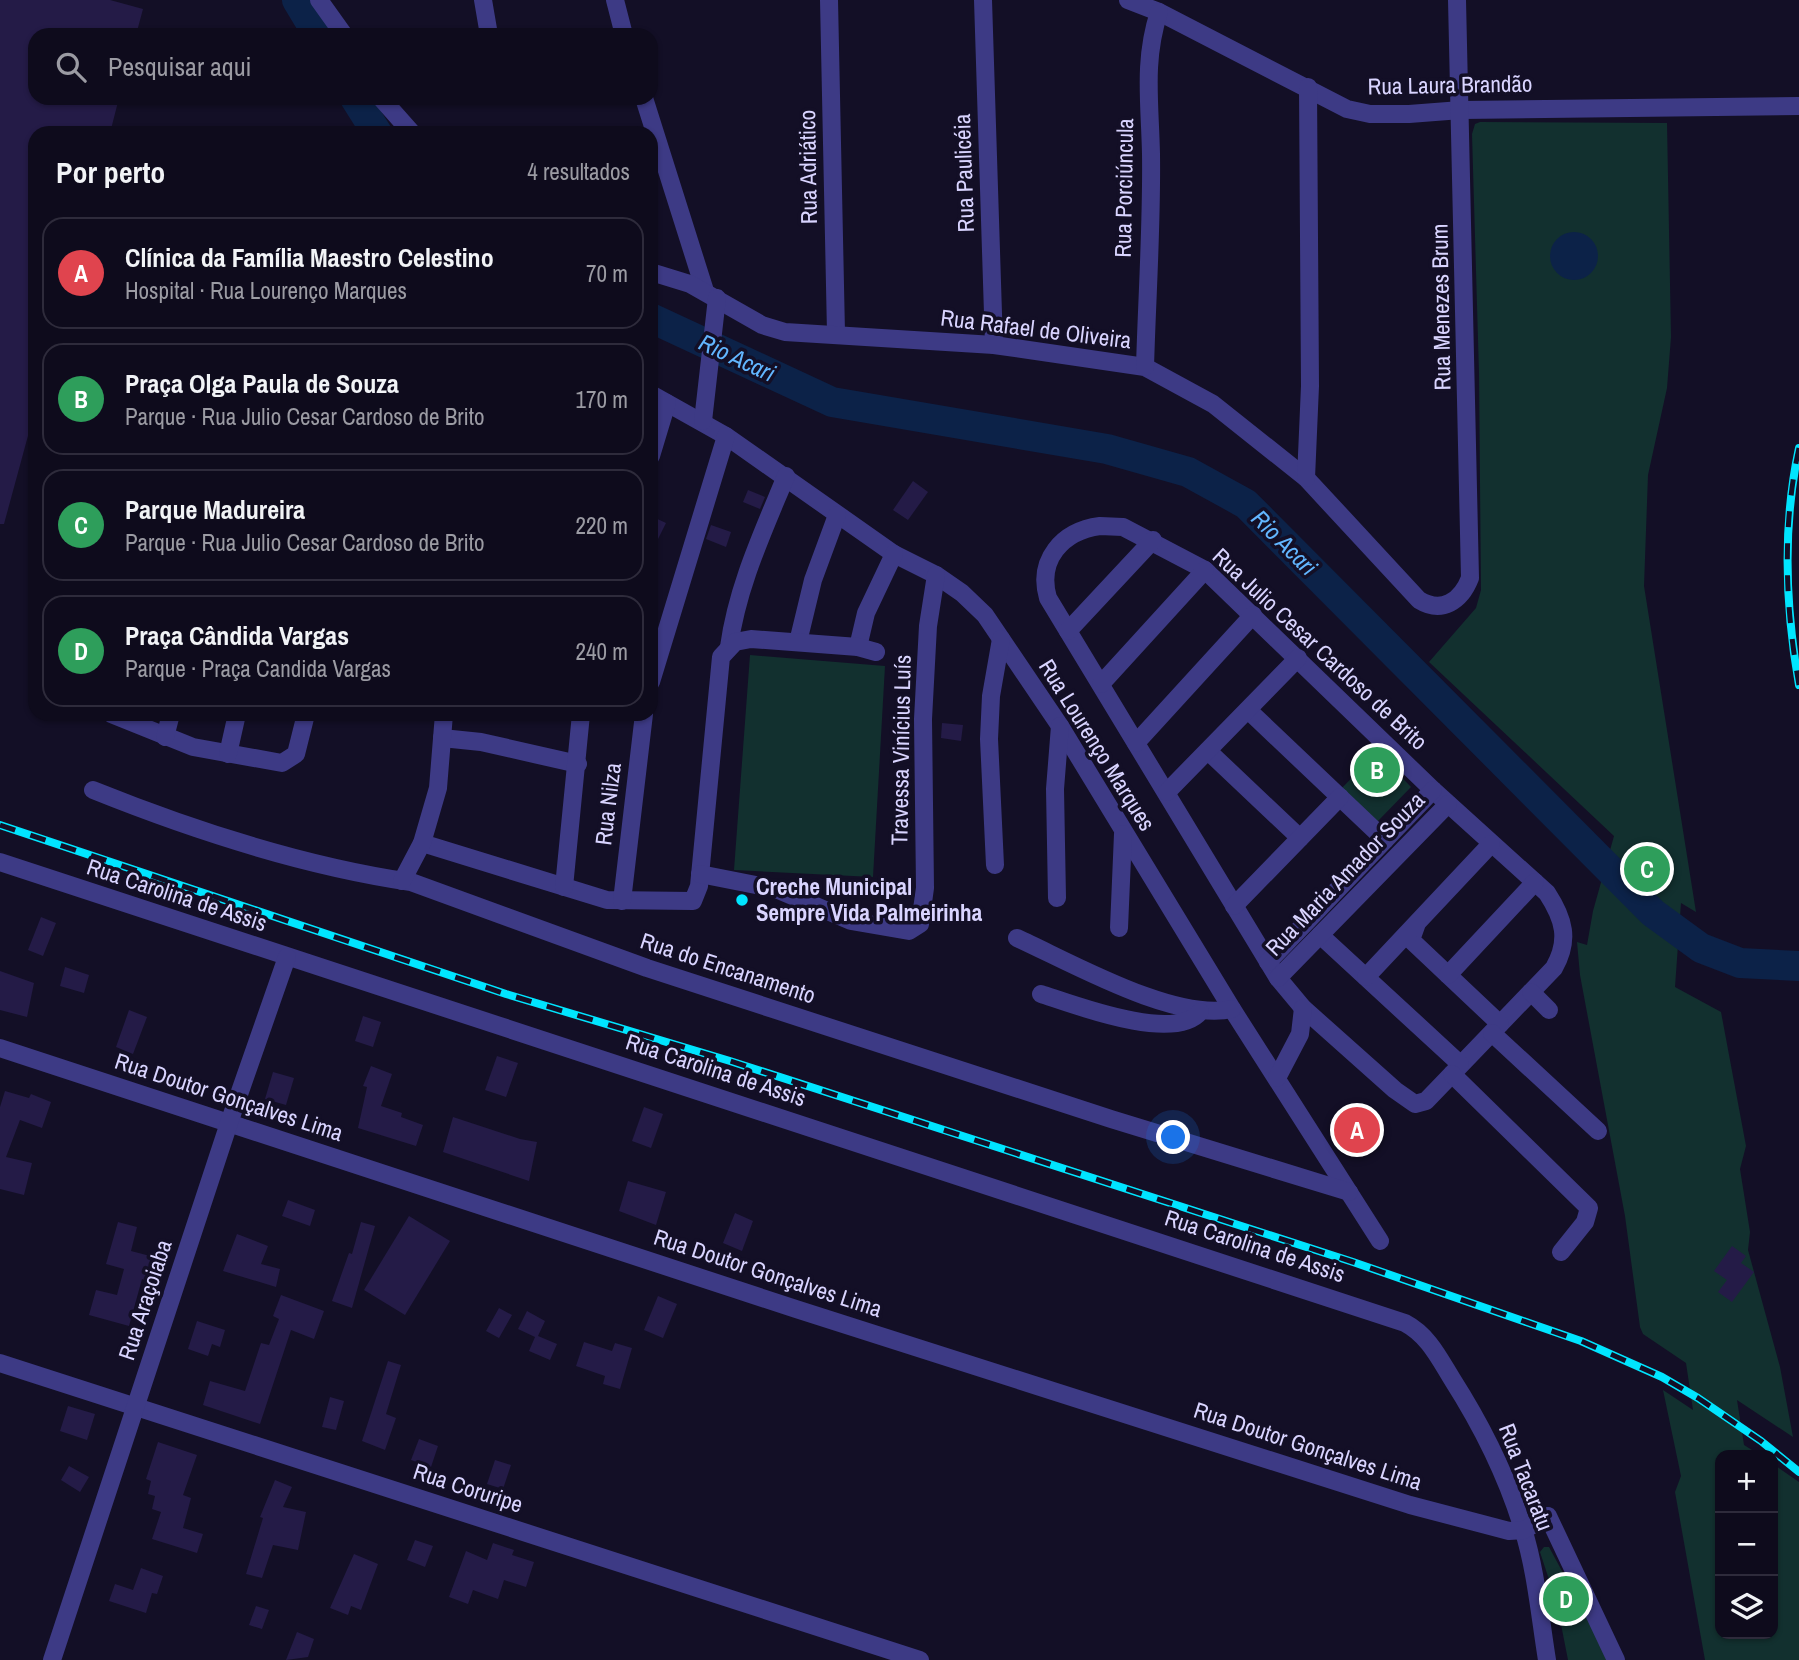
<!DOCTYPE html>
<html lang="pt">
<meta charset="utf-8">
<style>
:root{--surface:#0e0b1c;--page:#1c1929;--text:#f1f3f6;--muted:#9b9ba3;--line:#2e2b3b;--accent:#00e5ff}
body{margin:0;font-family:"Archivo Narrow",sans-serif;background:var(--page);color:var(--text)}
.controls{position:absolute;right:21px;bottom:21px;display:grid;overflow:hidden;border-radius:14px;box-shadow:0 2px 5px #0004}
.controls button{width:63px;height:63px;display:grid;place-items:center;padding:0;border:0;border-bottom:2px solid var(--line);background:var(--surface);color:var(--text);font:35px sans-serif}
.you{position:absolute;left:1174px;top:1138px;width:24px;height:24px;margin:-18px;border:5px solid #fff;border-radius:50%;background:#1a73e8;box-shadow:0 0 0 10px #1a73e833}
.badge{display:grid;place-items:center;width:46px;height:46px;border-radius:50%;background:var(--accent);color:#fff;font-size:23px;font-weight:700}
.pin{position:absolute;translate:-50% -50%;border:4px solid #fff;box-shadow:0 2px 7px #0006}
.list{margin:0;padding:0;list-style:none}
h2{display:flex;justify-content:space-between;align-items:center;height:91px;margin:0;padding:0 28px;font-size:30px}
h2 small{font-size:23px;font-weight:400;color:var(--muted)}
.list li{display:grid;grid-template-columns:46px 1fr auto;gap:21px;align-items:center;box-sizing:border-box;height:112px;margin:0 14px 14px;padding:0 14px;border:2px solid var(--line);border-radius:21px}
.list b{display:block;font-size:26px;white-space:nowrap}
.list p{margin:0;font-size:23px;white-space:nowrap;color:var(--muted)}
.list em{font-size:23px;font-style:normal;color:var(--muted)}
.icon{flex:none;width:38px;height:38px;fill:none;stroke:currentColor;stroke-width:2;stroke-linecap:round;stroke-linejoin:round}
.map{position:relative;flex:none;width:1799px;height:1660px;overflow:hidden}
.search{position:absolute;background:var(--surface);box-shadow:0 2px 5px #0004;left:28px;top:28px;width:630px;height:77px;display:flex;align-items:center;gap:18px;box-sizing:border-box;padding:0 24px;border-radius:21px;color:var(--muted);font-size:26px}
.panel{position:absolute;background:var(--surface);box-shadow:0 2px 5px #0004;left:28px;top:126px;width:630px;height:595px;border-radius:21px}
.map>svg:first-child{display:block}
.green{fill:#12302f}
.water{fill:#0c2248}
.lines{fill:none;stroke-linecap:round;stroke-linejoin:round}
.river{stroke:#0c2248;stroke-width:30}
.building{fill:#241b47}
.minor{stroke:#3d3a85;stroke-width:18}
.rail-casing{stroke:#00e5ff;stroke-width:8}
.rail{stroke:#130f26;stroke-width:5;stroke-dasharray:16;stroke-linecap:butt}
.poi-dot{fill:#00e5ff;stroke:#130f26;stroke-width:2.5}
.labels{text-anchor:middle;stroke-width:7;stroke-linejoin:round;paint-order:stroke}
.street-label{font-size:23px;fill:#d9d4ff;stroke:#130f26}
.poi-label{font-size:23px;font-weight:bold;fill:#d9d4ff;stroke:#130f26;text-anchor:start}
.water-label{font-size:24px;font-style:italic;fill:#62b6ff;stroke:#130f26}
</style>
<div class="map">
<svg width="1799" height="1660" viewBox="0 0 1799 1660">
<rect width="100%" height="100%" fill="#130f26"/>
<g class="green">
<path d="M1480,122l187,1 4,214 -4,51 -19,87 -4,111 52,326 -15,-9 -6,84 46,25 25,134 -6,23 10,63 -2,18 32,117 13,70 -56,-37 7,45 16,10h-40v179h53v-170l26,18v178h-94l-30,-168 6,-16 -18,-86 30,20 -7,-47 -43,-29 -3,-7 -15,-111 -45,-241 -3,-33 10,3 6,-34 21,-75 -185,-174 47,-54 5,-18 -2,-217 -7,-239 3,-10z"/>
<path d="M750,655l135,11 -12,211 -139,-7z"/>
<path d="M1377,752l34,35 -34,35 -35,-34z"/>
<path d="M1544,1547h5l61,113h-42l-11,-56 -17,-52z"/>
</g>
<circle class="water" cx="1574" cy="256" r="24"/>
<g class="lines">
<g class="river">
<path d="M297,0l21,35"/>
<path d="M355,98l22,35"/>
<path d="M651,318l181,84 275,47 81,23 58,32 407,409 48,35 39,15 59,3"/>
</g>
</g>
<g class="building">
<path d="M0,0h110l33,9 -7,26h-101v63h84l-9,35h-75v277l-31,114h-4z"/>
<path d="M913,481l15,11 -20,28 -15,-10z"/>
<path d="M748,490l17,7 -5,12 -17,-7z"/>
<path d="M651,516l15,7 -15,30z"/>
<path d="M711,525l20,7 -5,15 -20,-8z"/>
<path d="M942,723l21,2 -2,16 -20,-3z"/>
<path d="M41,917l15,6 -13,33 -15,-6z"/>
<path d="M65,967l24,8 -5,18 -24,-7z"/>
<path d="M0,971l34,12 -7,34 -27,-7z"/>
<path d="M129,1010l18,7 -14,37 -17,-7z"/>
<path d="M363,1016l18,6 -8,25 -18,-6z"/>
<path d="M497,1056l21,7 -12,34 -21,-7z"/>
<path d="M371,1066l21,8 -11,32 21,7 -1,4 22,8 -7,21 -58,-18 9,-41 -4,-1z"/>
<path d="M273,1072l21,6 -8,27 -21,-6z"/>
<path d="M5,1091l24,7 2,-4 20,8 -9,26 -22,-8 -14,37 26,6 -8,32 -24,-6v-82z"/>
<path d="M644,1107l19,7 -12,34 -19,-7z"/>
<path d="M453,1117l67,22 17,3 -8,39 -86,-29z"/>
<path d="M628,1181l38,11 -10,33 -37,-14z"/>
<path d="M288,1200l27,10 -5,16 -28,-10z"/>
<path d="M735,1213l18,8 -11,30 -19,-8z"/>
<path d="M409,1216l41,25 -45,74 -41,-25z"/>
<path d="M118,1222l19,5 -6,24 23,6 -7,24 -5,-2 -13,47 -40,-11 7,-25 21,5 7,-26 -18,-5z"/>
<path d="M361,1222l14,4 -23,82 -20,-7 17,-48 3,1z"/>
<path d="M237,1234l31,12 -7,18 19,5 -4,18 -53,-16z"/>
<path d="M1732,1246l14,10 -5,7 13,9 -22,30 -14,-10 9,-12 -13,-9z"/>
<path d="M281,1295l43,16 -10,28 -23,-9 -31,94 -57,-19 7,-24 35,10 16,-48 8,2 10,-26 -6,-3z"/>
<path d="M658,1296l19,8 -14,34 -19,-8z"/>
<path d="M499,1308l13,7 -13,23 -13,-7z"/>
<path d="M527,1311l18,10 -7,15 19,8 -7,16 -21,-9 6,-14 -17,-8z"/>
<path d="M197,1321l28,9 -5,17 -8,-3 -4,12 -20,-7z"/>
<path d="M584,1342l28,9 3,-8 17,5 -12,41 -17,-5 2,-8 -29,-10z"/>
<path d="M388,1361l13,4 -15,49 10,4 -11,32 -23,-9z"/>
<path d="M330,1397l14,4 -8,29 -14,-3z"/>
<path d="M68,1406l27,8 -8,26 -27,-9z"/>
<path d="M419,1439l19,7 -7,21 -20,-7z"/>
<path d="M158,1442l39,13 -14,40 8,3 -8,30 20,6 -6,19 -45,-14 9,-27 -9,-3 3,-13 -7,-2 3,-13 -5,-2z"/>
<path d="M495,1460l16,5 -8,24 -16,-5z"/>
<path d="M69,1466l20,11 -9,15 -19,-12z"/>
<path d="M275,1480l17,7 -9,20 23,5 -8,38 -25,-5 -11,33 -16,-4 17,-56 -3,-1z"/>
<path d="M415,1540l18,6 -8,21 -18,-7z"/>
<path d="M493,1543l21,7 -2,5 22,7 -8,25 -22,-7 -6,19 -25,-9 -5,14 -19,-7 17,-46 21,9z"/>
<path d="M354,1554l24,10 -17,46 -10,-4 -3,9 -18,-7z"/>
<path d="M141,1568l22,8 -6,18 -5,-1 -6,20 -37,-12 6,-17 18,6z"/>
<path d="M256,1606l13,4 -7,19 -13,-4z"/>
<path d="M297,1632l17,7 -6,18 -22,3z"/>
</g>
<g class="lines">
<g class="minor">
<path d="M319,0l25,35"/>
<path d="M483,0l6,35"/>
<path d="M615,0l9,35"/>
<path d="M829,0l7,333"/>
<path d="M983,0l11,345"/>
<path d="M1128,0l31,12 188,97 23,5h39l52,-4 338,-4"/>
<path d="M381,98l31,35"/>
<path d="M644,98l61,193"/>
<path d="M651,272l39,12 72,41 23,7 209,13 151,22 68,37 93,74 113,122c23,14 42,1 51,-22l-13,-578"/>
<path d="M1145,367c2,-71 7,-142 6,-213 -1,-51 -8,-93 8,-142"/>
<path d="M651,394l75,42 168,118 42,21 26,18 23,22 75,111 172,283 148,232"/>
<path d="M703,421l14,-123"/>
<path d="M651,456l16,-53"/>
<path d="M1306,478l4,-92 -2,-299"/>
<path d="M1100,526l23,1 82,43 228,220 114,103c17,26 23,47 7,75l-128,133 -11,3 -20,-14 -92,-82 -25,-30 -230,-380c-11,-38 14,-67 52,-72z"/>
<path d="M1068,631l85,-91"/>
<path d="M798,642l15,-62 24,-65"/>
<path d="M729,647c8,-60 34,-115 57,-171"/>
<path d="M858,647l8,-34 28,-59"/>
<path d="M651,682l75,-246"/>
<path d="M1101,684l104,-114"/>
<path d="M1248,710l137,130"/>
<path d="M111,714l82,33 89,16 14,-9 10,-40"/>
<path d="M165,737l6,-23"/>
<path d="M442,738l39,4 97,22"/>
<path d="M1136,743l117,-128"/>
<path d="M1208,751l92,87"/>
<path d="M228,754l9,-40"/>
<path d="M93,790c102,41 209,76 318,92l236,86 464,151 238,73"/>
<path d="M1167,792l131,-134"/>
<path d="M422,843l185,57 86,1 6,-15 22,-229 14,-15 16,-3 107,8 18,5"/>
<path d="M0,862l1405,461c23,12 34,35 47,56 30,47 55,97 71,150 13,41 17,88 24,131"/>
<path d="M995,865l-6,-126 2,-43 10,-57"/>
<path d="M700,874l76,15 75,32 58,10 11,-7 5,-36 -2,-169 5,-93 8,-51"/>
<path d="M402,881l20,-38 16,-55 6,-74"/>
<path d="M564,887l17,-173"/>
<path d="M1057,898l-2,-109 5,-63"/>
<path d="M622,901l22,-187"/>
<path d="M1234,906l106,-109"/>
<path d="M1416,926l-5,14 89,84"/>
<path d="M1119,928l4,-94"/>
<path d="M1320,935l140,129"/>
<path d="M1017,938c55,25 158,84 215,71"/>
<path d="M1268,962l165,-172"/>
<path d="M1448,975l87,-93"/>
<path d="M1366,977l125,-133"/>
<path d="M1278,978l170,-174"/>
<path d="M1531,992l18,18"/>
<path d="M1041,994c34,11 133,49 159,18"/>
<path d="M1492,1033l106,98"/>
<path d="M0,1048l796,261 614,196 99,26 15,-1 24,-14 68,144"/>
<path d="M1452,1074l137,134 -4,14 -24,30"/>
<path d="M1277,1078l23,-44 3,-26"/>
<path d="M0,1363l920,297"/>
<path d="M52,1660l177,-537 58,-166"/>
</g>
<g class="rail-casing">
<g id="rail">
<path d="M1799,448c-17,79 -14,157 0,237"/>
<path d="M0,825l506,169 224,67 623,201 228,79 81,36 36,21 63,43 38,31"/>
</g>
</g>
<use href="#rail" class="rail"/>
</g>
<circle class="poi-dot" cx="742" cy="900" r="7"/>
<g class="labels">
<g class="street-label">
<text transform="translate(1450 85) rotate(-1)" y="8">Rua Laura Brandão</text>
<text transform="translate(808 167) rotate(-91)" y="8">Rua Adriático</text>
<text transform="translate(964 173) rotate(-92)" y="8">Rua Paulicéia</text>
<text transform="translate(1124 188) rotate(-89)" y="8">Rua Porciúncula</text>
<text transform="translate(1441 307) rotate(-91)" y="8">Rua Menezes Brum</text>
<text transform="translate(1036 329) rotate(7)" y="8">Rua Rafael de Oliveira</text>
<text transform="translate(1320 649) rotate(43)" y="8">Rua Julio Cesar Cardoso de Brito</text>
<text transform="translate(1097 745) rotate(58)" y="8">Rua Lourenço Marques</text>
<text transform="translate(901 750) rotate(-89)" y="8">Travessa Vinícius Luís</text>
<text transform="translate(608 804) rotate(-83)" y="8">Rua Nilza</text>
<text transform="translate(1345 874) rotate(-46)" y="8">Rua Maria Amador Souza</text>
<text transform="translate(177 895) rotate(18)" y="8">Rua Carolina de Assis</text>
<text transform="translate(728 968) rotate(18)" y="8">Rua do Encanamento</text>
<text transform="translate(716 1070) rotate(18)" y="8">Rua Carolina de Assis</text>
<text transform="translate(229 1097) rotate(18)" y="8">Rua Doutor Gonçalves Lima</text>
<text transform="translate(1255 1246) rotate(18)" y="8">Rua Carolina de Assis</text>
<text transform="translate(768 1273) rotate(18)" y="8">Rua Doutor Gonçalves Lima</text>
<text transform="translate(145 1300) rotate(-72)" y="8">Rua Araçoiaba</text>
<text transform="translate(1308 1446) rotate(18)" y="8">Rua Doutor Gonçalves Lima</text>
<text transform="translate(1526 1477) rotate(69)" y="8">Rua Tacaratu</text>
<text transform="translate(468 1488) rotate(18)" y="8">Rua Coruripe</text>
</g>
<g class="poi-label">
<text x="756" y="895">Creche Municipal<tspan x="756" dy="26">Sempre Vida Palmeirinha</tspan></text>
</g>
<g class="water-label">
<text transform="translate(737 358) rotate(25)" y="8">Rio Acari</text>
<text transform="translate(1284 543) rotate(45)" y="8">Rio Acari</text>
</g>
</g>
</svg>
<div class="controls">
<button>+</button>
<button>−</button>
<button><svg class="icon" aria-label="layers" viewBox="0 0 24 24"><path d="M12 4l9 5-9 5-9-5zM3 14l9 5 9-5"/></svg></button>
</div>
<div class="you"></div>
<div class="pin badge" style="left:1357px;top:1130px;background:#e0444e">A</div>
<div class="pin badge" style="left:1377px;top:770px;background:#2e9e5b">B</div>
<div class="pin badge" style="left:1647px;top:869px;background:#2e9e5b">C</div>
<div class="pin badge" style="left:1566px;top:1599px;background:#2e9e5b">D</div>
<div class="search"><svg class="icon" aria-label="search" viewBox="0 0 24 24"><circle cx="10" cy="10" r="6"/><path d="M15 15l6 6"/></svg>Pesquisar aqui</div>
<section class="panel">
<h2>Por perto<small>4 resultados</small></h2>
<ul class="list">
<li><span class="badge" style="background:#e0444e">A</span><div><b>Clínica da Família Maestro Celestino</b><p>Hospital · Rua Lourenço Marques</p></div><em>70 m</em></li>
<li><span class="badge" style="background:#2e9e5b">B</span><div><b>Praça Olga Paula de Souza</b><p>Parque · Rua Julio Cesar Cardoso de Brito</p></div><em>170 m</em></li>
<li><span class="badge" style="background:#2e9e5b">C</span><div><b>Parque Madureira</b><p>Parque · Rua Julio Cesar Cardoso de Brito</p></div><em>220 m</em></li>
<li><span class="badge" style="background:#2e9e5b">D</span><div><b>Praça Cândida Vargas</b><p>Parque · Praça Candida Vargas</p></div><em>240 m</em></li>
</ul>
</section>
</div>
